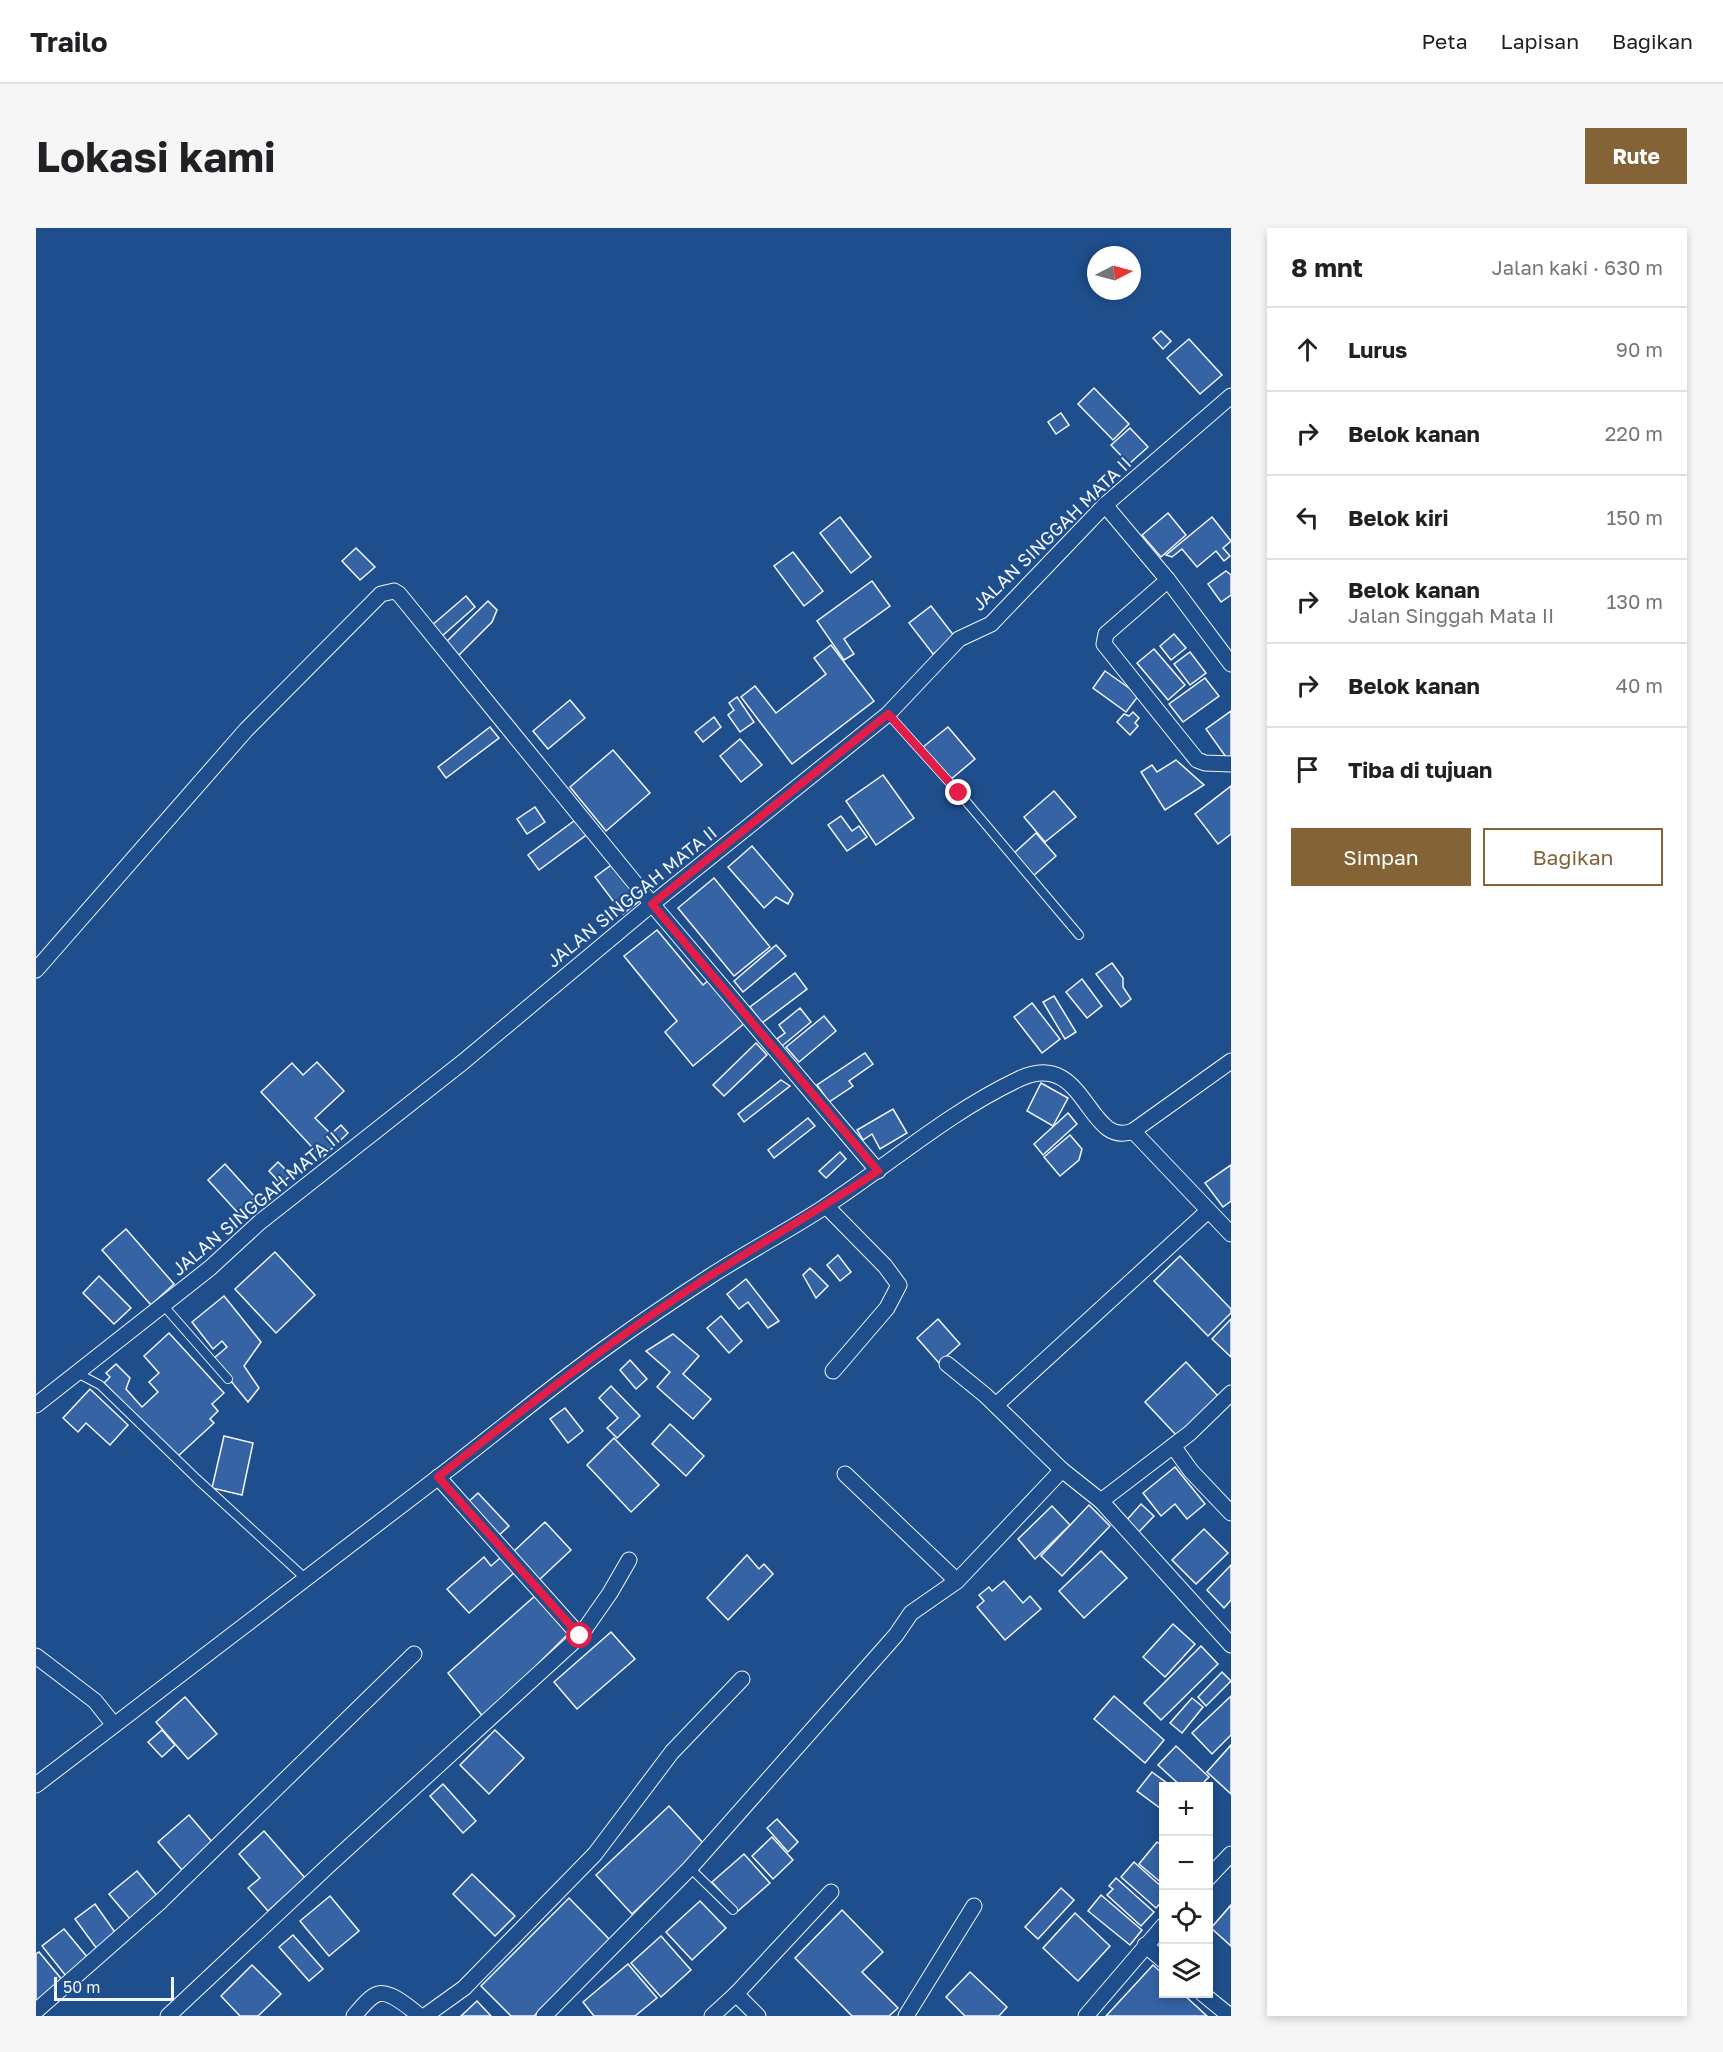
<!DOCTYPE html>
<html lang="id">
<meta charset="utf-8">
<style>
:root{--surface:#fff;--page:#f6f6f6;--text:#202124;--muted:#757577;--line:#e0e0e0;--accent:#846436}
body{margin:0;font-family:"Golos Text",sans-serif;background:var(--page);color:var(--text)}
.controls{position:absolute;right:18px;bottom:18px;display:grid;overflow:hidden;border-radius:0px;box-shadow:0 3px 9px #0003}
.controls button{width:54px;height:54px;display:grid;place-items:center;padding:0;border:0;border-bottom:2px solid var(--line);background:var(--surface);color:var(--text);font:30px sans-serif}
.compass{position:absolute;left:1051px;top:18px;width:54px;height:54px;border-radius:50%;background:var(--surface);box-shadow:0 3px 9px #0003;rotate:84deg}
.scale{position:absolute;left:18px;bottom:15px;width:120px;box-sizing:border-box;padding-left:6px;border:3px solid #f2f6ff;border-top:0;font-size:16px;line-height:21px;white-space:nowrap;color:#f2f6ff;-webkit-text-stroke:4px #1f4e8c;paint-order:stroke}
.stop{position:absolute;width:18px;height:18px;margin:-14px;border:4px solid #e11d48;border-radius:50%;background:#fff}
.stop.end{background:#e11d48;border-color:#fff;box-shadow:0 2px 6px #0008}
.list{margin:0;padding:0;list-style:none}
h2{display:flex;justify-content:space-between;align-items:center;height:78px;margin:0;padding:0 24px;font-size:26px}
h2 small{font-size:20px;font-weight:400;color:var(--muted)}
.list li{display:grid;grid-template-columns:39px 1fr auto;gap:18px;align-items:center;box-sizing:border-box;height:84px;padding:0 24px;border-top:2px solid var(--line)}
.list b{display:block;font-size:22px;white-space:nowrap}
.list p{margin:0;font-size:20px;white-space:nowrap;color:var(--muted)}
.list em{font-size:20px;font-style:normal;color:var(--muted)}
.actions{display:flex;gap:12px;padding:18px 24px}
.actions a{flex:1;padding:14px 0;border:2px solid var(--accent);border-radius:0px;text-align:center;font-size:21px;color:var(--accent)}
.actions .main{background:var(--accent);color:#fff}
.icon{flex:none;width:33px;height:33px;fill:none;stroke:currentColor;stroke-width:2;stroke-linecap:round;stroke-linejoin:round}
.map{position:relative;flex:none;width:1195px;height:1788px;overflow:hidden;border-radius:0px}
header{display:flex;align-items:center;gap:36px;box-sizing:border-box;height:84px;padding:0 30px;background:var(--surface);border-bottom:2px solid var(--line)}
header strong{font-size:28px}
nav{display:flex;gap:33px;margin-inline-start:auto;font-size:21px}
.intro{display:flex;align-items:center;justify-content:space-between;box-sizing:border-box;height:144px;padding:0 36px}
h1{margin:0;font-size:42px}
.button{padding:15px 27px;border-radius:0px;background:var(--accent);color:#fff;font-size:21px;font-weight:700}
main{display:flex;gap:36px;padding:0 36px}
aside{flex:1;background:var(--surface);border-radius:0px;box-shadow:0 3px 9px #0003}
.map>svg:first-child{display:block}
.building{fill:#3563a3;stroke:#f2f6ff;stroke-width:1.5}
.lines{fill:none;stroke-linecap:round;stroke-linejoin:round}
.lane-casing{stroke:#f2f6ff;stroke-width:10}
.street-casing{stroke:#f2f6ff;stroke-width:17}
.lane{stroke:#1f4e8c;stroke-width:8}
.street{stroke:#1f4e8c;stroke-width:15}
.route{stroke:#e11d48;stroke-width:8}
.labels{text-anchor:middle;stroke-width:4.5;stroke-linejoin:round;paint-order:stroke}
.street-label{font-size:18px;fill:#f2f6ff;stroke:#1f4e8c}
</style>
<header>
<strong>Trailo</strong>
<nav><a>Peta</a><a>Lapisan</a><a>Bagikan</a></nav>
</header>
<div class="intro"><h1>Lokasi kami</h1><a class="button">Rute</a></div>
<main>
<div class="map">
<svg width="1195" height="1788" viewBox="0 0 1195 1788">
<rect width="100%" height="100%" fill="#1f4e8c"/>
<g class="building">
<path d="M1125,103l10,10 -8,8 -10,-11z"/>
<path d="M1153,111l33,36 -22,19 -33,-36z"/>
<path d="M1058,160l35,36 -16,16 -35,-36z"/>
<path d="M1025,185l8,12 -13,9 -8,-12z"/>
<path d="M1094,200l18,19 -19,17 -18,-19z"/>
<path d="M1132,285l18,22 -25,22 -19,-22z"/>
<path d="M804,289l31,40 -20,16 -31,-40z"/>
<path d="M1176,289l19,24 -8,7 7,8 -6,5 -8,-10 -19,16 -15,-18 -10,8 -6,-2z"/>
<path d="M320,320l19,19 -15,13 -18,-19z"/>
<path d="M757,324l30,39 -19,15 -30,-40z"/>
<path d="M1190,343l5,4v20l-10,7 -13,-18z"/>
<path d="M836,353l18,25 -46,33 10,15 -10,6 -27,-39z"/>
<path d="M430,368l9,11 -34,30 -10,-11z"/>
<path d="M452,373l9,9 -5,12 -35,35 -13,-13z"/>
<path d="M895,378l24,31 -22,17 -24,-31z"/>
<path d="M1138,406l12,14 -15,12 -11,-14z"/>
<path d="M795,417l43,56 -82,63 -51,-67 14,-11 21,27 50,-39 -12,-16z"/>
<path d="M1118,421l31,36 -17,15 -31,-37z"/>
<path d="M1154,424l16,21 -16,12 -16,-21z"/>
<path d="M1069,443l34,24 -13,17 -33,-24z"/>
<path d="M1169,450l14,18 -36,26 -14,-18z"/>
<path d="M701,469l17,25 -14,10 -12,-17 6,-5 -5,-7z"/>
<path d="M534,472l15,18 -37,31 -15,-18z"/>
<path d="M1195,483v53l-25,-35z"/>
<path d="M1097,484l6,6 -4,5 3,3 -8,9 -13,-13 7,-8 5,2z"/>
<path d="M678,489l7,10 -18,15 -8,-10z"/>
<path d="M454,499l9,11 -53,40 -8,-11z"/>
<path d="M912,499l27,32 -25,21 -27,-33z"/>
<path d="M704,511l22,26 -21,17 -21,-26z"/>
<path d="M577,522l37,43 -44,38 -36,-44z"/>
<path d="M1140,532l28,25 -39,25 -24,-38 11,-7 5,7z"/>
<path d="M847,547l31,43 -38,27 -30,-44z"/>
<path d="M1195,558v48l-13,10 -23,-30z"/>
<path d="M1018,563l22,26 -31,25 -21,-25z"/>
<path d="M499,579l10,15 -18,12 -10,-15z"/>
<path d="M805,588l11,15 7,-5 8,11 -20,14 -19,-26z"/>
<path d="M542,590l11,15 -50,37 -11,-15z"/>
<path d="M1000,605l20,23 -24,21 -19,-23z"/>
<path d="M716,618l41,48 -5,10 -12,-7 -12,11 -36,-41z"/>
<path d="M578,635l28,36 -19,15 -28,-37z"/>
<path d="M678,650l56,69 -36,29 -56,-68z"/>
<path d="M621,702l46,55 7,-6 35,44 -52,43 -28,-34 12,-11 -53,-65z"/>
<path d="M740,717l10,11 -43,36 -9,-11z"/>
<path d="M1076,735l11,15v9l8,12 -10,8 -25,-33z"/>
<path d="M759,745l12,16 -45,34 -12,-16z"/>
<path d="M1046,751l20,27 -15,12 -21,-26z"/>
<path d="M1018,768l22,36 -11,7 -22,-37z"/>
<path d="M996,775l28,36 -18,14 -28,-36z"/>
<path d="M764,780l11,14 -29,24 -5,-7 8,-6 -6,-8z"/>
<path d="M788,788l12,15 -37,31 -13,-15z"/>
<path d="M720,815l11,12 -43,41 -11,-11z"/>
<path d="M829,825l8,11 -24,17 4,5 -24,16 -12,-17z"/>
<path d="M281,834l27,29 -29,27 16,16 10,-9 7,8 -26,25 -61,-66 31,-29 11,12z"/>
<path d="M745,852l9,6 -46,36 -6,-8z"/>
<path d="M1005,855l27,15 -15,28 -26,-15z"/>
<path d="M857,881l14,24 -27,16 -8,-15 -9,6 -6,-10z"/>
<path d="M1032,885l9,11 -34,31 -9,-11z"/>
<path d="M772,890l7,8 -41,32 -6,-8z"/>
<path d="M1034,907l12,14 -3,11 -19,16 -16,-19z"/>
<path d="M804,924l6,7 -20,19 -7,-7z"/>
<path d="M242,934l13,13 -10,9 -12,-13z"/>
<path d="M189,936l30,33 -17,16 -30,-33z"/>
<path d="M1195,937v36l-8,6 -18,-24z"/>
<path d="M90,1001l48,55 -23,21 -49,-55z"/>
<path d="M239,1024l40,43 -39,38 -41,-44z"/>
<path d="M802,1027l13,17 -11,9 -13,-16z"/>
<path d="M1144,1028l51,53v4l-23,23 -54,-55z"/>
<path d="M774,1040l18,18 -12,12 -13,-23z"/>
<path d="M63,1048l32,32 -17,16 -31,-31z"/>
<path d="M710,1051l33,42 -11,7 -20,-26 -9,7 -12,-15z"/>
<path d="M188,1068l37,46 -17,24 15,22 -11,14 -35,-43 14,-12 -5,-6 -9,8 -21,-27z"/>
<path d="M685,1088l21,25 -13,12 -22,-25z"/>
<path d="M902,1091l22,25 -21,19 -22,-25z"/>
<path d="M1195,1091v38l-19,-18z"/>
<path d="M133,1105l55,60 -12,11 6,7 -8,8 4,4 -37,34 -73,-74 6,-6 -4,-4 10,-9 14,14 -4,11 16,18 16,-15 -9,-10 10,-9 -15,-17z"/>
<path d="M637,1106l26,22 -16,18 28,25 -18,20 -36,-32 13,-15 -24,-21z"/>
<path d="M594,1132l17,19 -11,10 -16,-19z"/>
<path d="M1150,1134l32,34 -41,40 -32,-34z"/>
<path d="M575,1158l29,30 -23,22 -10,-10 11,-10 -19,-20z"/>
<path d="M54,1161l38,36 -18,20 -24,-22 -8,9 -15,-14z"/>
<path d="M529,1180l18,23 -15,12 -18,-24z"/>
<path d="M634,1196l34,32 -18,20 -34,-32z"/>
<path d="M188,1208l29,7 -11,52 -30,-7z"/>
<path d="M578,1210l45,47 -28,27 -44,-47z"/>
<path d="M1139,1239l30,37 -18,15 -12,-15 -14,12 -18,-23z"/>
<path d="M442,1265l31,33 -14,13 -30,-34z"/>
<path d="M1105,1276l13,12 -18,19 -12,-12z"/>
<path d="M1053,1277l21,21 -48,50 -21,-20z"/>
<path d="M1016,1278l18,19 -35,34 -17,-20z"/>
<path d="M509,1294l26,28 -32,30 -26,-28z"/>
<path d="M1168,1301l24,24 -32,31 -24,-24z"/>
<path d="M1065,1323l26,27 -43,40 -25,-27z"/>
<path d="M711,1327l12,14 5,-5 9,10 -45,46 -21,-22z"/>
<path d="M448,1329l7,9 9,-8 14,15 -45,40 -22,-24z"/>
<path d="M1195,1337v35l-7,8 -17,-18z"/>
<path d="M968,1353l19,22 7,-7 11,13 -36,31 -28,-33 7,-6 -5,-6 10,-8 3,4z"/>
<path d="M500,1367l33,38 -85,85 -36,-45z"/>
<path d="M1137,1396l22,20 -30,33 -22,-20z"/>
<path d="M575,1404l24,27 -58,50 -23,-27z"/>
<path d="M1165,1418l17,18 -57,56 -17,-17z"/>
<path d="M1186,1444l9,9 -25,25 -8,-9z"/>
<path d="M1078,1468l50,44 -19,23 -51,-44z"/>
<path d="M1195,1468v39l-19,19 -20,-21z"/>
<path d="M149,1469l32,37 -29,25 -32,-37z"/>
<path d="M1156,1470l11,9 -21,26 -12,-10z"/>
<path d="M126,1502l13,15 -13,12 -14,-15z"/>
<path d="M459,1502l29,28 -35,36 -29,-29z"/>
<path d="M1195,1517v49l-24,-22z"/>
<path d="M1140,1518l33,31 -9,9h-19l-23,-21z"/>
<path d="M1116,1544l19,14h-7v25l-27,-20z"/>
<path d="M407,1556l33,37 -13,12 -33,-37z"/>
<path d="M633,1578l36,39 -73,69 -36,-39z"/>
<path d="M153,1587l24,28 -31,27 -24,-28z"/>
<path d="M741,1591l21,23 -10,10 -21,-24z"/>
<path d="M228,1603l41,47 -37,33 -20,-23 12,-10 -21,-24z"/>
<path d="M736,1609l21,23 -20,19 -21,-23z"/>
<path d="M1121,1614l7,5v38l-25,-21z"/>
<path d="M708,1626l26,29 -32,28 -26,-29z"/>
<path d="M1098,1634l30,27v10l-8,9 -35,-31z"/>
<path d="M101,1643l22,27 -28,22 -22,-26z"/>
<path d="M436,1646l43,42 -20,20 -42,-42z"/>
<path d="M1080,1650l38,34 -13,14 -34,-31 6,-6 -4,-3z"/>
<path d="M1025,1660l13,12 -36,39 -13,-12z"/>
<path d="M1065,1667l41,35 -12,15 -42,-34z"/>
<path d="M294,1668l29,35 -30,25 -29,-35z"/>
<path d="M533,1670l41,42 -76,76h-23l-30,-30z"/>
<path d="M664,1673l26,27 -34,32 -26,-28z"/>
<path d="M59,1676l22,31 -20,14 -22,-30z"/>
<path d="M1195,1677v41l-20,-18z"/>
<path d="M806,1682l41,42 -21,20 36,36 -9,8h-37l-57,-58z"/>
<path d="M1039,1685l35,33 -32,35 -35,-33z"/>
<path d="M28,1701l24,29 -22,18 -24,-30z"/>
<path d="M257,1707l30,34 -14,12 -30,-34z"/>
<path d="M625,1708l30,34 -30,27 -30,-34z"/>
<path d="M3,1724l25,30 -28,24v-52z"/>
<path d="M592,1736l29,34 -22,18h-41l-11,-14z"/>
<path d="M216,1737l29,29 -23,22h-18l-19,-20z"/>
<path d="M1117,1737l11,10v19h19l24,22h-101z"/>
<path d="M934,1744l37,35 -8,9h-34l-19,-19z"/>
<path d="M441,1773l14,15h-30z"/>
</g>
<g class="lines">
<g class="lane-casing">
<g id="lane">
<path d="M852,486l71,79 120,142"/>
<path d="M127,1077l65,74"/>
<path d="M41,1145l23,12 97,94 108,99"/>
<path d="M654,1640l43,42"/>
</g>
</g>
<g class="street-casing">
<g id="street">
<path d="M1069,277l63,75 63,84"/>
<path d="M1132,352l-62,54 -2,10 93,116 8,3 26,1"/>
<path d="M0,742l210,-240 135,-136 13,-3 5,3 253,310 226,267"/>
<path d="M1097,903l98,103"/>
<path d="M790,978l59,60 14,19 -12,23 -54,63"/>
<path d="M911,1136l38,31 77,75 39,31 130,144"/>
<path d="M0,1177l174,-137 50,-46 203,-160 189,-158 236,-190 71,-75 32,-15 114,-119 126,-109"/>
<path d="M960,1177l212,-194"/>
<path d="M1137,1218l18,25 40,42"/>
<path d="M809,1246l112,107"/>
<path d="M402,1249l142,159"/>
<path d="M1065,1273l89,-68 41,-40"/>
<path d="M0,1428l59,45 19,24"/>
<path d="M0,1557c133,-102 267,-204 400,-306 58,-44 113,-91 172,-133 33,-24 67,-47 101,-69 38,-25 79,-46 117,-71 64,-42 123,-94 193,-127 67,-32 68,71 114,52l98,-70"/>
<path d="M1172,1650l23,-24"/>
<path d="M1109,1717l19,16"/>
<path d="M1167,1766l27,22"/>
<path d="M0,1783l125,-110 253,-247"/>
<path d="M132,1788l160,-150 252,-230 30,-43 19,-33"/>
<path d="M318,1788c6,-7 16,-20 24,-22 12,-4 33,15 42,22"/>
<path d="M389,1788l39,-28 131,-134 77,-102 70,-73"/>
<path d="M508,1788l146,-148 206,-233 15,-22 46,-32 105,-111"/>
<path d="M676,1788l24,-22"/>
<path d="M722,1788l-22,-22 95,-102"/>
<path d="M870,1788l68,-110"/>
<path d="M1050,1788l78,-91"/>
</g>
</g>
<use href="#lane" class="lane"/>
<use href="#street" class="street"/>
</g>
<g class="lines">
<path class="route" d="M544,1408l-142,-159c88,-70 176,-139 270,-200 57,-36 114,-69 170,-106l-226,-267 236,-190 71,79"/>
</g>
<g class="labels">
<g class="street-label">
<text transform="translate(1016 306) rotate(-44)" y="6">JALAN SINGGAH MATA II</text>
<text transform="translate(596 669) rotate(-39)" y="6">JALAN SINGGAH MATA II</text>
<text transform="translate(220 976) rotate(-40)" y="6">JALAN SINGGAH MATA II</text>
</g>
</g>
</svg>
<div class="controls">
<button>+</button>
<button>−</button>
<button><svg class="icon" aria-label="locate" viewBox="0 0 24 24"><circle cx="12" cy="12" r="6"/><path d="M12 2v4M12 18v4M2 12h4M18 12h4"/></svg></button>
<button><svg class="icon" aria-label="layers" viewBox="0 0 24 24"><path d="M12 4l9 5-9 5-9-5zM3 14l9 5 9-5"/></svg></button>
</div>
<svg class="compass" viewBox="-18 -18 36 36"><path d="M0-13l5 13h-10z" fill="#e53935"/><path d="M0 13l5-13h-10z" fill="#757577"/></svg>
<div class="scale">50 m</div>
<div class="stop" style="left:544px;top:1408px"></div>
<div class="stop end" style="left:923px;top:565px"></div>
</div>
<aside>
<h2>8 mnt<small>Jalan kaki · 630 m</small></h2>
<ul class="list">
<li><svg class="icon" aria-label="ahead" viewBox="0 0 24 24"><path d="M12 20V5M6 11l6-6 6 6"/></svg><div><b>Lurus</b></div><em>90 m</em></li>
<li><svg class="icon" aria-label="right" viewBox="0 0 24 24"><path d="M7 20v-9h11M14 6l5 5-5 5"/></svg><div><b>Belok kanan</b></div><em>220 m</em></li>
<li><svg class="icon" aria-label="left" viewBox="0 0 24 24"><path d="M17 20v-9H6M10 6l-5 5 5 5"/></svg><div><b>Belok kiri</b></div><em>150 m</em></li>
<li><svg class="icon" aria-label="right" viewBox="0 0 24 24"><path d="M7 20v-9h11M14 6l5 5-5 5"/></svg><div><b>Belok kanan</b><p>Jalan Singgah Mata II</p></div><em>130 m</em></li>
<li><svg class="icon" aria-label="right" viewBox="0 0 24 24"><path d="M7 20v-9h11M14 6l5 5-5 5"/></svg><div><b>Belok kanan</b></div><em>40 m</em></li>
<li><svg class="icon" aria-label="arrive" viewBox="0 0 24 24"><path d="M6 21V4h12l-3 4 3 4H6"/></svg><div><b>Tiba di tujuan</b></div></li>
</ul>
<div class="actions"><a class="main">Simpan</a><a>Bagikan</a></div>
</aside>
</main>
